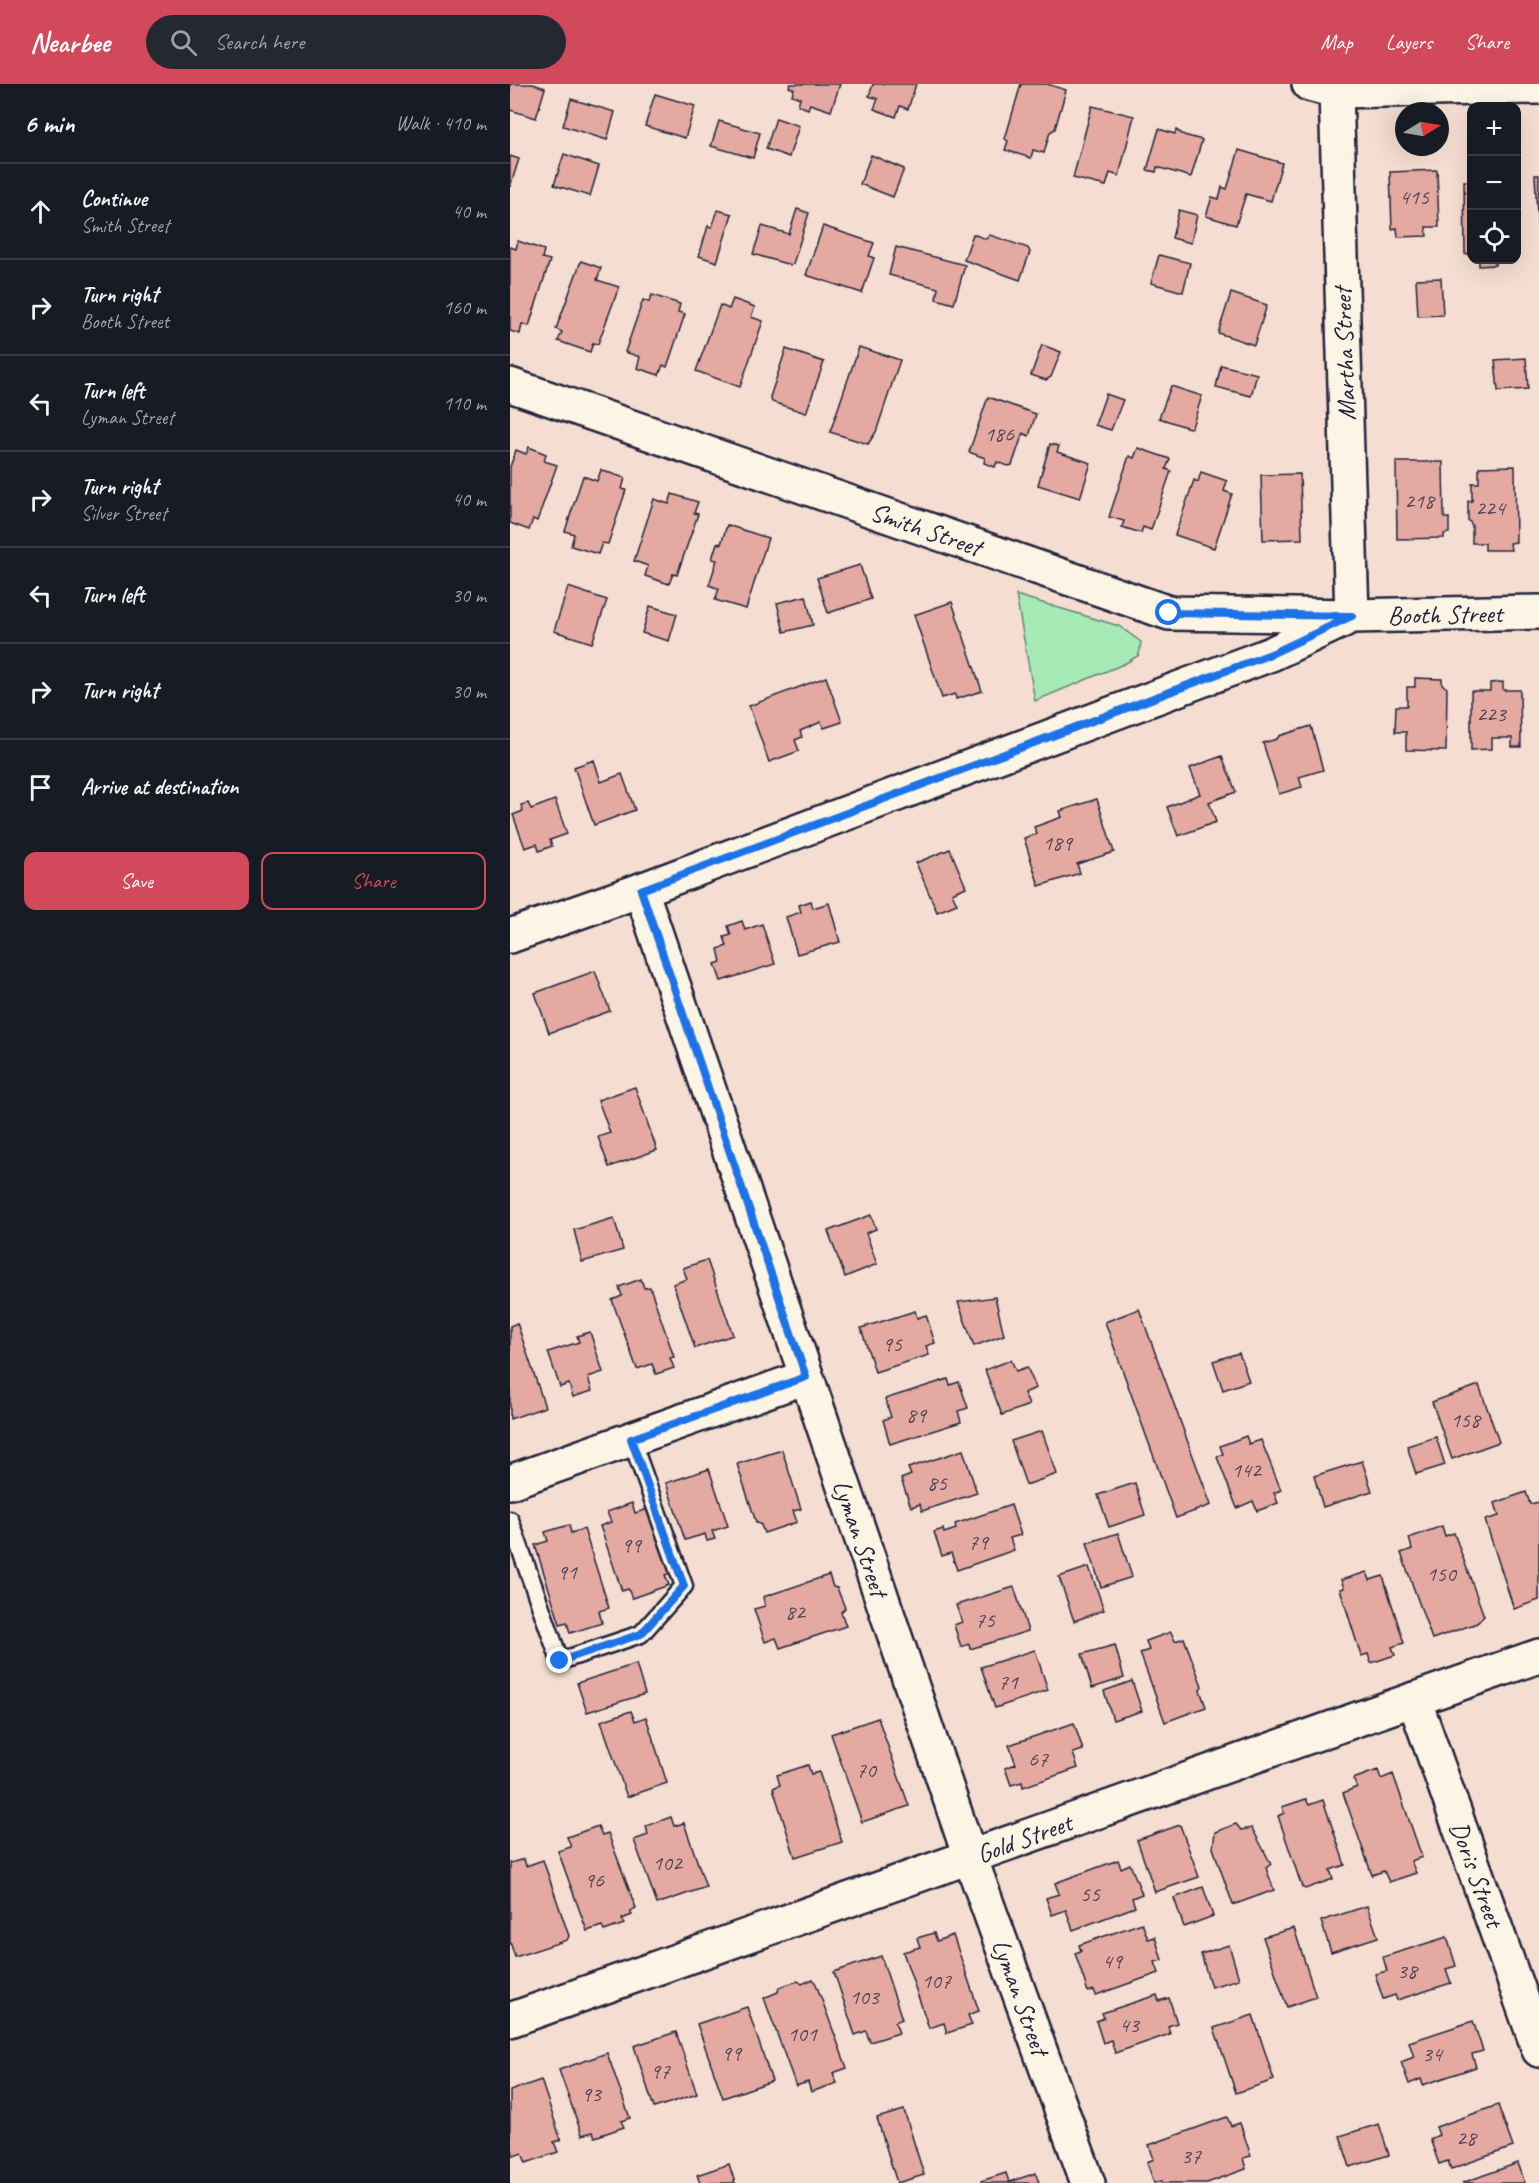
<!DOCTYPE html>
<meta charset="utf-8">
<style>
:root{--surface:#171b24;--page:#242831;--text:#f1f3f6;--muted:#9ea1a6;--line:#363941;--accent:#d1495b}
body{margin:0;font-family:Caveat,sans-serif;background:var(--page);color:var(--text)}
.controls{position:absolute;right:18px;top:18px;display:grid;overflow:hidden;border-radius:12px;box-shadow:0 6px 24px #0002}
.controls button{width:54px;height:54px;display:grid;place-items:center;padding:0;border:0;border-bottom:2px solid var(--line);background:var(--surface);color:var(--text);font:30px sans-serif}
.compass{position:absolute;left:885px;top:18px;width:54px;height:54px;border-radius:50%;background:var(--surface);box-shadow:0 6px 24px #0002;rotate:79deg}
.stop{position:absolute;width:18px;height:18px;margin:-14px;border:4px solid #1a73e8;border-radius:50%;background:#fff}
.stop.end{background:#1a73e8;border-color:#fff;box-shadow:0 2px 6px #0008}
.list{margin:0;padding:0;list-style:none}
h2{display:flex;justify-content:space-between;align-items:center;height:78px;margin:0;padding:0 24px;font-size:26px}
h2 small{font-size:20px;font-weight:400;color:var(--muted)}
.list li{display:grid;grid-template-columns:39px 1fr auto;gap:18px;align-items:center;box-sizing:border-box;height:96px;padding:0 24px;border-top:2px solid var(--line)}
.list b{display:block;font-size:22px;white-space:nowrap}
.list p{margin:0;font-size:20px;white-space:nowrap;color:var(--muted)}
.list em{font-size:20px;font-style:normal;color:var(--muted)}
.actions{display:flex;gap:12px;padding:18px 24px}
.actions a{flex:1;padding:14px 0;border:2px solid var(--accent);border-radius:12px;text-align:center;font-size:21px;color:var(--accent)}
.actions .main{background:var(--accent);color:#fff}
.icon{flex:none;width:33px;height:33px;fill:none;stroke:currentColor;stroke-width:2;stroke-linecap:round;stroke-linejoin:round}
.map{position:relative;flex:none;width:1029px;height:2099px;overflow:hidden}
header{display:flex;align-items:center;gap:36px;box-sizing:border-box;height:84px;padding:0 30px;background:var(--accent);color:#fff}
header strong{font-size:28px}
nav{display:flex;gap:33px;margin-inline-start:auto;font-size:21px}
.search{width:420px;height:54px;background:var(--page);display:flex;align-items:center;gap:15px;box-sizing:border-box;padding:0 21px;border-radius:33px;color:var(--muted);font-size:22px}
main{display:flex}
aside{flex:1;background:var(--surface)}
.map>svg:first-child{display:block}
.green{fill:#a6eab5;stroke:#648678;stroke-width:1.5}
.building{fill:#e4aaa2;stroke:#22223b;stroke-width:1.5}
.lines{fill:none;stroke-linecap:round;stroke-linejoin:round}
.service-casing{stroke:#22223b;stroke-width:21}
.minor-casing{stroke:#22223b;stroke-width:38}
.tertiary-casing{stroke:#22223b;stroke-width:38}
.service{stroke:#fcf5e5;stroke-width:16}
.minor{stroke:#fcf5e5;stroke-width:33}
.tertiary{stroke:#fcf5e5;stroke-width:33}
.route{stroke:#1a73e8;stroke-width:8}
.labels{text-anchor:middle;stroke-width:6;stroke-linejoin:round;paint-order:stroke}
.number-label{font-size:22px;fill:#524455}
.street-label{font-size:26px;fill:#22223b;stroke:#fcf5e5}
</style>
<header>
<strong>Nearbee</strong>
<div class="search"><svg class="icon" aria-label="search" viewBox="0 0 24 24"><circle cx="10" cy="10" r="6"/><path d="M15 15l6 6"/></svg>Search here</div>
<nav><a>Map</a><a>Layers</a><a>Share</a></nav>
</header>
<main>
<aside>
<h2>6 min<small>Walk · 410 m</small></h2>
<ul class="list">
<li><svg class="icon" aria-label="ahead" viewBox="0 0 24 24"><path d="M12 20V5M6 11l6-6 6 6"/></svg><div><b>Continue</b><p>Smith Street</p></div><em>40 m</em></li>
<li><svg class="icon" aria-label="right" viewBox="0 0 24 24"><path d="M7 20v-9h11M14 6l5 5-5 5"/></svg><div><b>Turn right</b><p>Booth Street</p></div><em>160 m</em></li>
<li><svg class="icon" aria-label="left" viewBox="0 0 24 24"><path d="M17 20v-9H6M10 6l-5 5 5 5"/></svg><div><b>Turn left</b><p>Lyman Street</p></div><em>110 m</em></li>
<li><svg class="icon" aria-label="right" viewBox="0 0 24 24"><path d="M7 20v-9h11M14 6l5 5-5 5"/></svg><div><b>Turn right</b><p>Silver Street</p></div><em>40 m</em></li>
<li><svg class="icon" aria-label="left" viewBox="0 0 24 24"><path d="M17 20v-9H6M10 6l-5 5 5 5"/></svg><div><b>Turn left</b></div><em>30 m</em></li>
<li><svg class="icon" aria-label="right" viewBox="0 0 24 24"><path d="M7 20v-9h11M14 6l5 5-5 5"/></svg><div><b>Turn right</b></div><em>30 m</em></li>
<li><svg class="icon" aria-label="arrive" viewBox="0 0 24 24"><path d="M6 21V4h12l-3 4 3 4H6"/></svg><div><b>Arrive at destination</b></div></li>
</ul>
<div class="actions"><a class="main">Save</a><a>Share</a></div>
</aside>
<div class="map">
<svg width="1029" height="2099" viewBox="0 0 1029 2099">
<rect width="100%" height="100%" fill="#f5ded1"/>
<filter id="ink" filterUnits="userSpaceOnUse"><feTurbulence type="fractalNoise" baseFrequency=".0167" numOctaves="2"/><feDisplacementMap in="SourceGraphic" scale="12" xChannelSelector="R" yChannelSelector="G"/><feConvolveMatrix kernelMatrix="1 2 1 2 8 2 1 2 1" color-interpolation-filters="sRGB"/></filter>
<g filter="url(#ink)">
<path class="green" d="M506,511l103,31 22,16 -2,13 -13,8 -91,38z"/>
<g class="building">
<path d="M0,0h23l12,4 -9,30 -26,-8z"/>
<path d="M280,0h50l-9,27 -21,-7 -2,5 -10,-4 2,-7 -8,-3 2,-6 -5,-2z"/>
<path d="M363,0h43l-8,25 -8,-3 -4,11 -22,-8 4,-10 -9,-3z"/>
<path d="M511,0h26l19,6 -11,39 -5,3 -6,21 -11,-3 -2,8 -26,-8 3,-9 -3,-2z"/>
<path d="M145,10l40,12 -10,32 -40,-12z"/>
<path d="M61,15l44,13 -8,28 -44,-14z"/>
<path d="M582,22l42,10 -15,60 -9,-3 -4,13 -33,-8z"/>
<path d="M266,34l23,8 -10,31 -23,-8z"/>
<path d="M209,37l41,12 -7,25 -42,-12z"/>
<path d="M649,45l16,5 1,-4 8,5 18,5 -11,37 -34,-10 -1,5 -9,-2z"/>
<path d="M729,66l43,13 -11,38 -25,-7 -10,31 -30,-9 6,-19 7,2 3,-12 5,2z"/>
<path d="M54,70l35,12 -9,30 -36,-11z"/>
<path d="M361,71l33,14 -11,28 -33,-13z"/>
<path d="M0,72l9,3 -9,28z"/>
<path d="M927,86l2,57h-13l1,9 -29,1 -1,-9 -5,1 -2,-57z"/>
<path d="M1025,91h4l-1,59z"/>
<path d="M954,97h8v73h-7z"/>
<path d="M287,125l12,4 -16,51 -3,1 -37,-11 9,-28 27,8z"/>
<path d="M208,126l14,4 -15,48 -18,-6 9,-30 4,1z"/>
<path d="M669,126l18,5 -6,28 -19,-5z"/>
<path d="M313,142l51,17 -5,13 5,2 -12,35 -56,-18z"/>
<path d="M463,150l13,5 4,-4 38,13 2,4 -10,28 -56,-20z"/>
<path d="M8,157l26,9 -2,8 8,2 -21,66 -7,-2 -2,10 -10,-3v-84l6,2z"/>
<path d="M386,163l69,18 -11,39 -18,-5 2,-11 -49,-13z"/>
<path d="M649,171l31,8 -7,29 -32,-9z"/>
<path d="M969,176h16v5l-16,1z"/>
<path d="M71,177l20,7 -4,12 22,7 -21,57 -5,-1 -3,9 -32,-11 4,-9 -6,-3z"/>
<path d="M931,194l2,37 -25,1 -2,-37z"/>
<path d="M721,209l36,12 -13,40 -36,-12z"/>
<path d="M142,211l28,9 -2,8 7,2 -18,53 -4,-2 -4,10 -22,-7 3,-11 -15,-5 18,-52 6,2z"/>
<path d="M223,215l22,8 -4,10 12,4 -23,66 -44,-16 24,-66 9,4z"/>
<path d="M532,261l19,7 -10,25 -5,3 -15,-5z"/>
<path d="M349,263l41,13 -24,72 -8,12 -38,-12z"/>
<path d="M276,265l38,13 -18,51 -34,-11 -2,-5z"/>
<path d="M1016,274l2,31 -30,2 -3,-31z"/>
<path d="M711,281l36,9 -6,22 -35,-9z"/>
<path d="M661,302l31,10 -10,31 -3,1 -30,-10z"/>
<path d="M596,310l17,6 -12,30 -16,-5z"/>
<path d="M478,313l48,17 -7,22 -6,-3 -11,32 -4,1 -11,-4 -2,5 -11,-4 1,-5 -16,-6z"/>
<path d="M540,360l9,2 -2,6 34,11 -11,35 -42,-13z"/>
<path d="M19,363l17,7 -2,7 13,4 -20,56 -4,-2 -4,11 -19,-7v-56l6,-17 10,4z"/>
<path d="M628,364l32,11 -4,10 5,2 -20,59 -8,-3 -2,6 -19,-6 2,-6 -15,-4 20,-61 5,2z"/>
<path d="M886,378h47l1,56h5v15l-5,1v4l-47,1z"/>
<path d="M1005,382l1,76 -6,1 1,7h-26v-7h-13v-18l-4,-5v-19h4v-18h7v-16z"/>
<path d="M91,386l24,8 -3,11 4,1 -18,54 -6,-1 -4,11 -27,-8 3,-12 -9,-3 18,-55 14,5z"/>
<path d="M691,388l26,9 -3,10 8,3 -18,54 -39,-13 19,-55 4,2z"/>
<path d="M790,390l2,65 -39,1 -2,-65z"/>
<path d="M162,410l26,8 -4,11 4,1 -21,61 -4,-1 -4,10 -24,-8 3,-10 -14,-5 20,-62 15,5z"/>
<path d="M217,441l41,13 -22,71 -31,-9 4,-11 -10,-4 8,-25 -5,-1 5,-16 4,1z"/>
<path d="M350,481l11,34 -43,14 -11,-35z"/>
<path d="M58,503l39,13 -15,43 -38,-12z"/>
<path d="M296,512l7,29 -29,7 -7,-29z"/>
<path d="M442,518l30,89 -26,8 -1,-5 -13,4 -28,-83z"/>
<path d="M140,522l27,8 -8,27 -27,-8z"/>
<path d="M316,593l16,45 -18,6 -3,-6 -21,9 2,6 -7,3 4,11 -30,11 -20,-56z"/>
<path d="M905,594l27,1v5l5,4 -1,63 -40,-1v-18h-11l1,-26h11v-19h8z"/>
<path d="M993,598v8h17l1,57h-9v-9h-20v11l-21,1v-59h19v-8z"/>
<path d="M801,642l12,44 -24,7 3,10 -23,7 -16,-51 14,-4 2,-3z"/>
<path d="M712,672l14,36 -27,10 7,20 -38,14 -11,-29 33,-13 -10,-26z"/>
<path d="M84,676l7,22 21,-8 13,36 -41,15 -20,-58z"/>
<path d="M587,715l17,53 -37,12 3,9 -41,13 -15,-48 13,-4 -3,-7 28,-10 -2,-6z"/>
<path d="M45,716l12,34 -17,6 2,6 -13,5 -2,-7 -12,4 -12,-33 10,-4 -2,-6 7,-2 3,6z"/>
<path d="M440,765l16,38 -14,6 5,11 -20,8 -21,-49z"/>
<path d="M301,817l2,7 16,-5 11,39 -43,12 -11,-37 15,-5 -2,-7z"/>
<path d="M232,837l3,9 17,-6 13,40 -54,17 -6,-17 6,-2 -3,-13 9,-3 -3,-9 7,-2 -3,-9z"/>
<path d="M85,887l15,40 -61,22 -14,-40z"/>
<path d="M125,1003l22,63 -48,17 -11,-30 12,-4 -12,-33z"/>
<path d="M361,1131l5,14 -10,4 11,31 -32,13 -17,-46z"/>
<path d="M104,1134l9,32 -41,12 -8,-32z"/>
<path d="M197,1176l26,75 -38,13 -22,-64 14,-5 -4,-11z"/>
<path d="M131,1195l3,9 6,-1 24,70 -4,1 4,10 -18,6 -4,-10 -15,5 -25,-69 10,-4 -3,-9z"/>
<path d="M485,1213l9,38 -30,11 -16,-44z"/>
<path d="M629,1225l72,196 -35,13 -71,-196z"/>
<path d="M405,1227l2,7 9,-3 9,28 -9,3 3,9 -54,17 -14,-44z"/>
<path d="M7,1239l28,84 -35,12v-93z"/>
<path d="M80,1248l13,40 -15,5 4,14 -19,6 -4,-13 -9,3 -12,-35 31,-10 -2,-6z"/>
<path d="M729,1269l10,28 -26,9 -10,-29z"/>
<path d="M501,1276l5,11 11,-4 9,21 -12,5 5,12 -27,10 -17,-45z"/>
<path d="M438,1295l2,6 9,-3 9,26 -10,3 3,11 -71,22 -7,-24 8,-3 -6,-18z"/>
<path d="M969,1301l20,57 -47,17 -20,-57z"/>
<path d="M532,1347l15,43 -31,11 -15,-44z"/>
<path d="M736,1352l3,8 12,-4 20,50 -7,3 4,10 -21,8 -4,-10 -16,7 -20,-51 6,-3 -3,-8z"/>
<path d="M926,1353l9,28 -29,9 -9,-28z"/>
<path d="M272,1366l19,59 -8,2 4,11 -33,11 -3,-8 -5,-3 -19,-58z"/>
<path d="M453,1366l14,43 -55,18 -2,-7 -9,3 -10,-28 10,-4 -3,-7z"/>
<path d="M852,1377l10,30 -49,16 -9,-31z"/>
<path d="M199,1385l19,57 -16,5 3,8 -8,2 -2,-7 -20,6 -19,-57z"/>
<path d="M625,1399l10,32 -36,12 -11,-32z"/>
<path d="M1016,1408l4,12 9,-2v98l-25,9 -29,-89 14,-4 -4,-13z"/>
<path d="M122,1419l3,10 13,-4 22,64 -5,2 4,10 -37,13 -4,-9 -6,2 -22,-65 11,-4 -4,-10z"/>
<path d="M501,1421l10,30 -11,3 4,12 -57,20 -6,-17 -9,3 -8,-24 9,-3 1,4 12,-4 -1,-5z"/>
<path d="M59,1441l2,8 13,-4 25,79 -10,3 3,12 -32,10 -3,-11 -7,2 -25,-79 13,-4 -3,-9z"/>
<path d="M932,1442l3,10 9,-3 30,83 -7,7 -45,16 -31,-86 11,-4 -3,-11z"/>
<path d="M608,1449l14,44 -31,10 -14,-44z"/>
<path d="M579,1483l15,43 -30,11 -15,-44z"/>
<path d="M857,1488l3,8 13,-4 21,67 -12,4 3,8 -24,8 -3,-9 -7,2 -21,-67 4,-1 -3,-8z"/>
<path d="M319,1491l4,12 4,1 8,20 -4,4 5,14 -66,22 -4,-10 -11,4 -11,-33 11,-3 -2,-9z"/>
<path d="M504,1503l14,44 -58,18 -1,-5 -8,3 -7,-22 8,-3 -6,-17z"/>
<path d="M661,1548l4,9 9,-3 18,48 -2,4 6,17 -41,15 -25,-69 9,-3 -3,-9z"/>
<path d="M605,1561l9,33 -32,10 -10,-34z"/>
<path d="M525,1566l13,40 -53,18 -14,-41z"/>
<path d="M126,1580l9,30 -58,18 -10,-29z"/>
<path d="M622,1597l10,30 -29,9 -9,-29z"/>
<path d="M121,1627l4,10 11,-4 21,66 -40,14 -26,-76z"/>
<path d="M368,1634l31,88 -47,16 -31,-88z"/>
<path d="M564,1639l9,27 -10,3 5,15 -55,19 -1,-5 -11,3 -6,-17 11,-4 -7,-19z"/>
<path d="M298,1681l3,9 8,-2 23,70 -47,15 -22,-69 7,-3 -3,-10z"/>
<path d="M868,1686l3,9 12,-5 29,83 -11,4 5,12 -27,9 -5,-11 -12,4 -29,-82 14,-6 -4,-8z"/>
<path d="M796,1715l3,6 14,-5 22,65 -15,5 3,9 -28,10 -3,-2 -24,-71 6,-3 -2,-6z"/>
<path d="M161,1733l3,9 10,-3 22,64 -49,17 -23,-64 14,-5 -2,-9z"/>
<path d="M726,1740l5,6 11,-2 19,36 -5,4 8,22 -41,15 -20,-57 2,-16z"/>
<path d="M670,1741l19,52 -44,15 -18,-52z"/>
<path d="M88,1742l4,9 6,-2 28,75 -6,3 2,4 -10,4 2,5 -20,7 -2,-5 -15,5 -29,-80 13,-4 -4,-10z"/>
<path d="M14,1775l2,7 17,-6 26,76 -2,4 -52,17 -5,-15v-79z"/>
<path d="M608,1776l3,8 9,-4 12,30 -10,4 3,9 -62,23 -7,-20 -14,5 -6,-17 13,-4 -4,-11z"/>
<path d="M693,1803l10,29 -29,11 -10,-29z"/>
<path d="M857,1822l11,31 -47,15 -10,-31z"/>
<path d="M632,1839l6,16 7,-2 7,23 -7,2 4,11 -63,22 -2,-5 -6,2 -13,-39 6,-2 -2,-6z"/>
<path d="M784,1844l22,69 -29,10 -24,-70z"/>
<path d="M424,1849l3,8 16,-6 26,76 -11,4 4,10 -25,8 -3,-10 -15,5 -26,-76 17,-5 -3,-9z"/>
<path d="M937,1853l9,29 -10,3 5,14 -54,17 -2,-5 -12,4 -8,-25 12,-3 -4,-14z"/>
<path d="M719,1861l10,34 -28,8 -10,-33z"/>
<path d="M371,1872l21,63 -7,3 4,11 -29,9 -4,-11 -11,4 -21,-63z"/>
<path d="M303,1895l3,5 31,84 -14,5 4,10 -26,9 -3,-10 -12,4 -32,-88 14,-6 1,-5 19,-6 4,3z"/>
<path d="M647,1911l2,6 10,-3 8,25 -9,3 2,8 -55,19 -4,-13 -8,3 -7,-22 8,-3 -2,-5z"/>
<path d="M237,1923l25,74 -49,17 -26,-74z"/>
<path d="M743,1931l21,65 -38,13 -22,-65z"/>
<path d="M963,1937l10,30 -11,3 4,13 -53,18 -2,-6 -12,5 -8,-22 13,-5 -5,-15z"/>
<path d="M166,1948l21,62 -43,14 -20,-62z"/>
<path d="M97,1969l23,65 -9,3 3,6 -29,10 -2,-5 -11,3 -23,-65z"/>
<path d="M31,1996l20,60 -7,2 4,10 -32,11 -4,-10 -8,3 -4,-13v-52z"/>
<path d="M988,2021l15,42 -62,22 -3,-8 -9,3 -9,-25 9,-4 -3,-8z"/>
<path d="M394,2026l20,65 -27,8 -20,-65z"/>
<path d="M717,2033l4,9 9,-3 11,33 -8,2 3,11 -39,14h-45v-2l-8,2 -7,-21 7,-3 -5,-14z"/>
<path d="M869,2040l10,31 -39,12 -10,-31z"/>
<path d="M1008,2079l7,20h-63z"/>
<path d="M219,2080l6,19h-35l-3,-8z"/>
<path d="M496,2089l3,9 27,-9 3,10h-57l-1,-2z"/>
</g>
<g class="lines">
<g class="service-casing">
<path id="service" d="M0,1436l50,141 81,-27 43,-48 -53,-147"/>
</g>
<g class="minor-casing">
<g id="minor">
<path d="M0,301l659,228 183,3 -16,-525"/>
<path d="M131,806l329,967 118,326"/>
<path d="M0,852l131,-46 630,-236 81,-38 187,-4"/>
<path d="M0,1398l296,-105"/>
<path d="M904,1615l125,351"/>
<path d="M0,1936l862,-306 167,-58"/>
</g>
</g>
<g class="tertiary-casing">
<path id="tertiary" d="M799,0l27,7 203,-4"/>
</g>
<use href="#service" class="service"/>
<use href="#minor" class="minor"/>
<use href="#tertiary" class="tertiary"/>
</g>
</g>
<g class="lines" filter="url(#ink)">
<path class="route" d="M50,1577l81,-27 43,-48 -53,-147 175,-62 -165,-487 630,-236 81,-38 -183,-3"/>
</g>
<g class="labels">
<g class="number-label">
<text x="904" y="120">415</text>
<text x="489" y="357">186</text>
<text x="909" y="424">218</text>
<text x="980" y="431">224</text>
<text x="981" y="637">223</text>
<text x="547" y="766">189</text>
<text x="382" y="1267">95</text>
<text x="406" y="1338">89</text>
<text x="955" y="1343">158</text>
<text x="736" y="1393">142</text>
<text x="427" y="1406">85</text>
<text x="468" y="1465">79</text>
<text x="121" y="1468">99</text>
<text x="57" y="1495">91</text>
<text x="931" y="1497">150</text>
<text x="285" y="1535">82</text>
<text x="475" y="1543">75</text>
<text x="498" y="1605">71</text>
<text x="528" y="1682">67</text>
<text x="356" y="1693">70</text>
<text x="157" y="1786">102</text>
<text x="84" y="1803">96</text>
<text x="580" y="1817">55</text>
<text x="602" y="1884">49</text>
<text x="897" y="1894">38</text>
<text x="426" y="1904">107</text>
<text x="354" y="1920">103</text>
<text x="619" y="1948">43</text>
<text x="292" y="1957">101</text>
<text x="221" y="1976">99</text>
<text x="922" y="1977">34</text>
<text x="150" y="1994">97</text>
<text x="81" y="2017">93</text>
<text x="956" y="2061">28</text>
<text x="681" y="2079">37</text>
</g>
<g class="street-label">
<text transform="translate(834 270) rotate(-92)" y="9">Martha Street</text>
<text transform="translate(416 445) rotate(19)" y="9">Smith Street</text>
<text transform="translate(935 530) rotate(-1)" y="9">Booth Street</text>
<text transform="translate(351 1454) rotate(71)" y="9">Lyman Street</text>
<text transform="translate(514 1754) rotate(-20)" y="9">Gold Street</text>
<text transform="translate(967 1790) rotate(70)" y="9">Doris Street</text>
<text transform="translate(511 1913) rotate(70)" y="9">Lyman Street</text>
</g>
</g>
</svg>
<div class="controls">
<button>+</button>
<button>−</button>
<button><svg class="icon" aria-label="locate" viewBox="0 0 24 24"><circle cx="12" cy="12" r="6"/><path d="M12 2v4M12 18v4M2 12h4M18 12h4"/></svg></button>
</div>
<svg class="compass" viewBox="-18 -18 36 36"><path d="M0-13l5 13h-10z" fill="#e53935"/><path d="M0 13l5-13h-10z" fill="#9ea1a6"/></svg>
<div class="stop" style="left:659px;top:529px"></div>
<div class="stop end" style="left:50px;top:1577px"></div>
</div>
</main>
